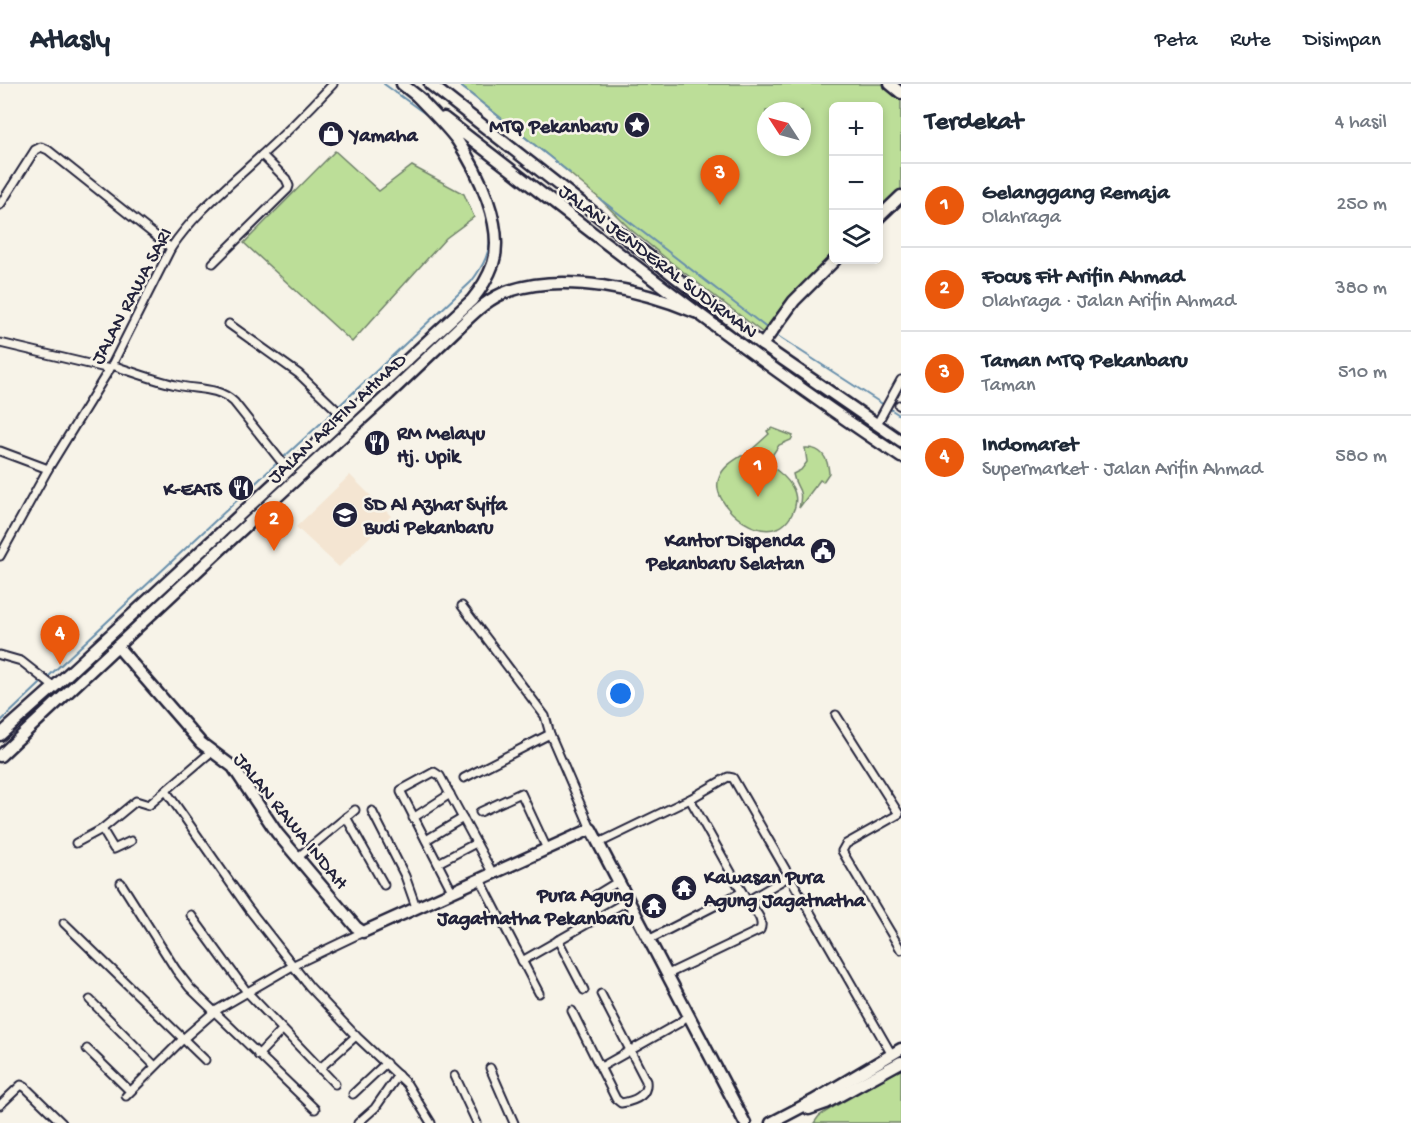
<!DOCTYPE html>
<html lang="id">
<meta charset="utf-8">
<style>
:root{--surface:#fff;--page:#f6f6f7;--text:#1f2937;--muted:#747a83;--line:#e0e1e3;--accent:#ea580c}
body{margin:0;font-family:"Gochi Hand",sans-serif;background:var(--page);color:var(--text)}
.controls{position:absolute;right:18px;top:18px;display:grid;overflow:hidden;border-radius:9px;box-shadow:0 3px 9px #0003}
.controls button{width:54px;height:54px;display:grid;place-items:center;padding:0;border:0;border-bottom:2px solid var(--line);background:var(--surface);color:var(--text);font:30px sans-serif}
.compass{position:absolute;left:757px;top:18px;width:54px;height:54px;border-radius:50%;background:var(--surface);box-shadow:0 3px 9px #0003;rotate:306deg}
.you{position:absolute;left:621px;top:610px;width:21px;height:21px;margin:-15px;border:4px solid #fff;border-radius:50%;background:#1a73e8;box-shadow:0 0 0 9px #1a73e833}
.badge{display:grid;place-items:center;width:39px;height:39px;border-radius:50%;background:var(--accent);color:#fff;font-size:20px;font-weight:700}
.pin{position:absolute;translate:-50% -50px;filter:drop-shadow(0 2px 3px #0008)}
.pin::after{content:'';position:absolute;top:32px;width:21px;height:18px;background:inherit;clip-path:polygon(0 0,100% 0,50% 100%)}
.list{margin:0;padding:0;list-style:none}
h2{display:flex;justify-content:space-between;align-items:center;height:78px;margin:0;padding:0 24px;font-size:26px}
h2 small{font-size:20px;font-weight:400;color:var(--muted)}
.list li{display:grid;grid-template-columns:39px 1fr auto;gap:18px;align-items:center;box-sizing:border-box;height:84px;padding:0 24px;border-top:2px solid var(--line)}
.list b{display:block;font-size:22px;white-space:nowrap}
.list p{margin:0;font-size:20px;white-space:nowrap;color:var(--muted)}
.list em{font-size:20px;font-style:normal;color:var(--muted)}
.icon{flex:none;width:33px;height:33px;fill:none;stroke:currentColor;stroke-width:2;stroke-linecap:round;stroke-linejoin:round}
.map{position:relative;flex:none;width:901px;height:1039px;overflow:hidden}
header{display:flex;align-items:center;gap:36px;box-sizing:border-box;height:84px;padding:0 30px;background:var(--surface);border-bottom:2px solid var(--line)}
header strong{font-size:28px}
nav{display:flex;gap:33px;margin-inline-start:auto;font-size:21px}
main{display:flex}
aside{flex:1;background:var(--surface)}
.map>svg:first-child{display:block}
.built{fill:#f4e5d2}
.green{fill:#bcde98;stroke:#6f806a;stroke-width:1.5;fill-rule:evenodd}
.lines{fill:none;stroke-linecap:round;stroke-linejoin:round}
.stream{stroke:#678fac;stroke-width:2}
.street-casing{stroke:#22223b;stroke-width:11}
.secondary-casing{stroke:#22223b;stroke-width:15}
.primary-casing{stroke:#22223b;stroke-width:15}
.street{stroke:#f7f3e8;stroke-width:7}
.secondary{stroke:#f7f3e8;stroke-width:10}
.primary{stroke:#f7f3e8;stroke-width:10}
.labels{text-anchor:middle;stroke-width:5;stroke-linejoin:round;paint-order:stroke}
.poi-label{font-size:20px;font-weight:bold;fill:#22223b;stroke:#f7f3e8;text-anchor:end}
.street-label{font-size:20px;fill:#22223b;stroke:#f7f3e8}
</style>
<header>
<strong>Atlasly</strong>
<nav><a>Peta</a><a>Rute</a><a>Disimpan</a></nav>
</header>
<main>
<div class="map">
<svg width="901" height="1039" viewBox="0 0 901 1039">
<rect width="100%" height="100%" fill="#f7f3e8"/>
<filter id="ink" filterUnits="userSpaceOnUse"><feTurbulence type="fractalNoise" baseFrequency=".0167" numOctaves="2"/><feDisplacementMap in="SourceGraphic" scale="12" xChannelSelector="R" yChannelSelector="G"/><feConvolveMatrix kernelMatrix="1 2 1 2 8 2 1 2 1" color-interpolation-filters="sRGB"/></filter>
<g filter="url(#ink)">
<path class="built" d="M350,391l41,41 -52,51 -43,-40z"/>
<g class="green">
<path d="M458,0h425l18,14v91l-22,22 -1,-105h-44l-1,150 -51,52 -19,25 -90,-69 -43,-35 -30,-30 -50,-42zM766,27h36v36h-36z"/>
<path d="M335,67l44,40 33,-25 52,28 10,23 -28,21 -94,104 -108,-99z"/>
<path d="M772,344l21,8 -2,4 -12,5 -6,9 1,7 -4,1 -11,-8h-12l22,-20 -2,-3z"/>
<path d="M805,364c16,-1 23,10 24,25l-6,9 -3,-2 -21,28c5,-22 -3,-17 -6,-34l8,-4 6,-8z"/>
<path d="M741,372c4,0 10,-1 14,0 5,1 11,7 16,10 17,12 32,27 21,48 -21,41 -84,-8 -73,-36 4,-11 13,-16 22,-22z"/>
<path d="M901,985v54h-87l5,-7 11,-7z"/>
</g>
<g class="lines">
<g class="stream">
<path d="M384,0l47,34"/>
<path d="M458,0l112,89"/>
<path d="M600,115l168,130"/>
<path d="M776,251l125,81"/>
<path d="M340,321l131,-123c13,-17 20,-30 19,-52"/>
<path d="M284,373l48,-44"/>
<path d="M49,592l227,-212"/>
<path d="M0,638l41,-39"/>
</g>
<g class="street-casing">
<g id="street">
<path d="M0,121l35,-55 6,-3 7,3 123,98"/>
<path d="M213,179l75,-74 1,-3 -3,-7 -24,-24"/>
<path d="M229,240l70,50 46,44"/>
<path d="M0,259l110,26"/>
<path d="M112,281c21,7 42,15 64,20 20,5 41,1 58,17l54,68"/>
<path d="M899,321l2,1"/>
<path d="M877,340l24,-44"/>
<path d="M0,367l48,18"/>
<path d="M0,472l48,-87 64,-104 59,-117c22,-33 54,-59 83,-86 28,-25 54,-51 79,-78"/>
<path d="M462,522l83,110 5,18 41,95"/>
<path d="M0,571l21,6 33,26"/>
<path d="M836,631l63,99 -53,30 -4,7 59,99"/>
<path d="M464,694l86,-44"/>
<path d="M166,707l82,117 61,78 47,50 51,48 24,39"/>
<path d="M690,715l52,93"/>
<path d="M372,727l33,65 11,31"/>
<path d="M480,728l41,-19 26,56"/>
<path d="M346,733l38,68"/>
<path d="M413,734l37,-24"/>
<path d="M102,745l12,20 17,-8"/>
<path d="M426,756l37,-22"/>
<path d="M76,759l26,-14 34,-28 13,4 62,-53"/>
<path d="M599,759l91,-44 38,-22 5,1 159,277"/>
<path d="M297,774l58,-48"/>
<path d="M438,779l38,-20"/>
<path d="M480,795l59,114"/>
<path d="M121,799l55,87 14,18 125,121"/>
<path d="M452,807l-51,-99v-2l33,-18 6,4 53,98"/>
<path d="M596,811l23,-14"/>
<path d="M191,831l56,77 88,92"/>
<path d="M64,839l141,137"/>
<path d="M650,855l92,-47 5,9 43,-25"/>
<path d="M558,856l26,50"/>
<path d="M522,877l107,-61"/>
<path d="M668,890l92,-44c5,-11 -7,-21 -13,-29"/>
<path d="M90,916l65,66"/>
<path d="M572,927l44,88 5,4c13,-2 27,-7 25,-22l-45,-87"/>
<path d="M87,965l43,42"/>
<path d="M258,971l24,-25"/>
<path d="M601,983l78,-44 10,-9"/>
<path d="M490,984l24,55"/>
<path d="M319,985l37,-33"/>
<path d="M455,992l22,47"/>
<path d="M353,1010l33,-31"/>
<path d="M126,1012l57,-57 32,-28 81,-47 67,-32"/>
<path d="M0,1021l21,-20 4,2 37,36"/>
<path d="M358,1039l17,-15 23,-33"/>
</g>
</g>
<g class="secondary-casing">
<g id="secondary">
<path d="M890,0l11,9"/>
<path d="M878,134l23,-22"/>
<path d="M762,261l32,-44 41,-41"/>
<path d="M117,562l84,97 32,24 44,66 79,94 7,5 228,-103 154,294"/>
<path d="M809,1025l17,-6 75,-41"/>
<path d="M771,1039l42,-22 88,-52"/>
</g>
</g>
<g class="primary-casing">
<g id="primary">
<path d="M402,0l19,15"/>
<path d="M430,0l332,261 139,96"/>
<path d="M444,34c150,116 299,234 457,339"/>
<path d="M0,651l54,-48 418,-387c9,-11 16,-22 21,-36 12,-37 -15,-93 -36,-124 -12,-16 -27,-30 -40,-44"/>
<path d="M0,672c129,-121 258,-243 389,-362 22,-21 44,-42 66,-63 16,-15 32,-33 54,-40 57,-19 132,-1 186,21"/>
</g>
</g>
<use href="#street" class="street"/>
<use href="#secondary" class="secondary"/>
<use href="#primary" class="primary"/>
</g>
</g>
<defs>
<g id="sight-disc" transform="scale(1.35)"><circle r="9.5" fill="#22223b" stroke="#f7f3e8"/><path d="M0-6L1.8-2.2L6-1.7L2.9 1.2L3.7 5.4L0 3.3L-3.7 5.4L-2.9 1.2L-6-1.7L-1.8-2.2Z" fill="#fff"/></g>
<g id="shop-disc" transform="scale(1.35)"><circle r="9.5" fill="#22223b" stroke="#f7f3e8"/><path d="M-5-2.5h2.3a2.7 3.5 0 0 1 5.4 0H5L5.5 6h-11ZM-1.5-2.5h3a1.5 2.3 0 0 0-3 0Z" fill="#fff"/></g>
<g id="restaurant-disc" transform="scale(1.35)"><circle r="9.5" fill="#22223b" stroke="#f7f3e8"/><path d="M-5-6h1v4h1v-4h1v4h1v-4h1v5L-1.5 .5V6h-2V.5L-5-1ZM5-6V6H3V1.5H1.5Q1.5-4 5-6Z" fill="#fff"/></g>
<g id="school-disc" transform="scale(1.35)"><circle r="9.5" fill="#22223b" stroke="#f7f3e8"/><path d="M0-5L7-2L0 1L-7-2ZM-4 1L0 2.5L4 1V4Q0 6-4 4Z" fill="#fff"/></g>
<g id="civic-disc" transform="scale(1.35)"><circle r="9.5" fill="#22223b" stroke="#f7f3e8"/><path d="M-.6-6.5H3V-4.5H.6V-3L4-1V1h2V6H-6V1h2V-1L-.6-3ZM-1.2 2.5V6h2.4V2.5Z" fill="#fff"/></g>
<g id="temple-disc" transform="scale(1.35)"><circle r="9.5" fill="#22223b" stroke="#f7f3e8"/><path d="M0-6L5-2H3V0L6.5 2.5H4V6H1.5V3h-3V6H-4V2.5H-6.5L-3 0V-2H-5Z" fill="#fff"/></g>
</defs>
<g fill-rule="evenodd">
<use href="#sight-disc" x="637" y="41"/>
<use href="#shop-disc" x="331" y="50"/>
<use href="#restaurant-disc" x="377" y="359"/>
<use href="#restaurant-disc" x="241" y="404"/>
<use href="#school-disc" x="345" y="431"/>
<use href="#civic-disc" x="823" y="467"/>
<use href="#temple-disc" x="684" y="804"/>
<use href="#temple-disc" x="654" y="822"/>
</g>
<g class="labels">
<g class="poi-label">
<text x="618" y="48">MTQ Pekanbaru</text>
<text x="350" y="57" text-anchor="start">Yamaha</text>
<text x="397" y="355" text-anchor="start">RM Melayu<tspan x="397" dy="23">Hj. Upik</tspan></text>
<text x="222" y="411">K-EATS</text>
<text x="364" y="426" text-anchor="start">SD Al Azhar Syifa<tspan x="364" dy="23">Budi Pekanbaru</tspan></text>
<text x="804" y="462">Kantor Dispenda<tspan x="804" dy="23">Pekanbaru Selatan</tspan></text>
<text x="704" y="799" text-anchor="start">Kawasan Pura<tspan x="704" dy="23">Agung Jagatnatha</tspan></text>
<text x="634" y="817">Pura Agung<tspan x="634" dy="23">Jagatnatha Pekanbaru</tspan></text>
</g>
<g class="street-label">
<text transform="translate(659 176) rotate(37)" y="7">JALAN JENDERAL SUDIRMAN</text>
<text transform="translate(130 211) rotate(-62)" y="7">JALAN RAWA SARI</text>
<text transform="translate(336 333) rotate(-43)" y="7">JALAN ARIFIN AHMAD</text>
<text transform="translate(292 736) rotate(51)" y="7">JALAN RAWA INDAH</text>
</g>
</g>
</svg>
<div class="controls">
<button>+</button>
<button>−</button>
<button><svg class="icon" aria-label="layers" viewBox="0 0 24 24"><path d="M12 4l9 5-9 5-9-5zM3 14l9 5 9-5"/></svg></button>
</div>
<svg class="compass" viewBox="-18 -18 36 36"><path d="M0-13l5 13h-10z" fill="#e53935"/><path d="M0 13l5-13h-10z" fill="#747a83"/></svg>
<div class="you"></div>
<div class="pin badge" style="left:758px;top:413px">1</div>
<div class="pin badge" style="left:274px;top:467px">2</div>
<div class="pin badge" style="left:720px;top:121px">3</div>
<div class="pin badge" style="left:60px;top:581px">4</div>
</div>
<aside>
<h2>Terdekat<small>4 hasil</small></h2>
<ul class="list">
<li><span class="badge">1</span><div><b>Gelanggang Remaja</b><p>Olahraga</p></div><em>250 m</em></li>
<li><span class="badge">2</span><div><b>Focus Fit Arifin Ahmad</b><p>Olahraga · Jalan Arifin Ahmad</p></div><em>380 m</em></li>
<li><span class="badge">3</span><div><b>Taman MTQ Pekanbaru</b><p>Taman</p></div><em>510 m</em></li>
<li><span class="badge">4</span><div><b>Indomaret</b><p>Supermarket · Jalan Arifin Ahmad</p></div><em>580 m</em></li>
</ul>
</aside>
</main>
